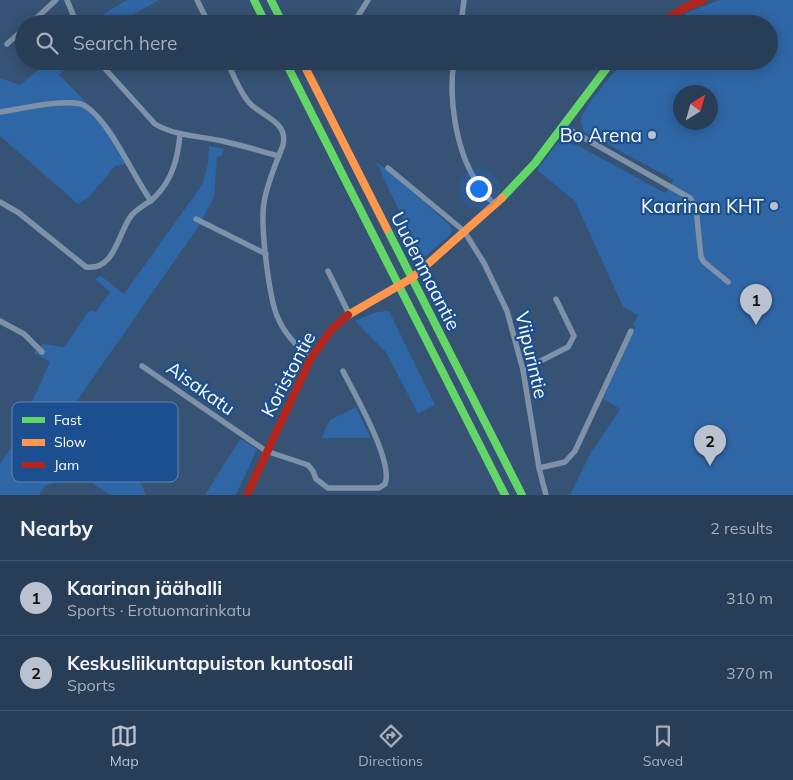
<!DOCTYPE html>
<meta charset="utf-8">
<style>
:root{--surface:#283e57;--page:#344961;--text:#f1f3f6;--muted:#a5aeba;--line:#44576d;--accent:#b9c2ce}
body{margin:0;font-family:Mulish,sans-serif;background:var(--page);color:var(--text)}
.compass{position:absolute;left:673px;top:85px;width:45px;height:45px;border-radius:50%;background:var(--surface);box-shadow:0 2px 12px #0003;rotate:37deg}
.you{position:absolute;left:478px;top:188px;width:18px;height:18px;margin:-12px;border:4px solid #fff;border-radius:50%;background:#1a73e8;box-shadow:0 0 0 8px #1a73e833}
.badge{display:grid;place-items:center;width:32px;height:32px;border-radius:50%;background:var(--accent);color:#111;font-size:16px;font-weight:700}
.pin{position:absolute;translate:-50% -41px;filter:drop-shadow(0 1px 2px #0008)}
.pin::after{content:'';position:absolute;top:26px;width:18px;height:15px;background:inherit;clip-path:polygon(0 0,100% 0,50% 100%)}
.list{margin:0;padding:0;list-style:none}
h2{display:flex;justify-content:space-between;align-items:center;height:65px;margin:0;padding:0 20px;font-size:21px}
h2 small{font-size:16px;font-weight:400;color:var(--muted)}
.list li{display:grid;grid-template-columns:32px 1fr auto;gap:15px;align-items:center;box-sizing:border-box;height:75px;padding:0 20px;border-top:1px solid var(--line)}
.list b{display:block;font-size:19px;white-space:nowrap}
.list p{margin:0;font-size:16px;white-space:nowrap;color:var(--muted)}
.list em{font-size:16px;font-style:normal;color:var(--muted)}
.icon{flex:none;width:28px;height:28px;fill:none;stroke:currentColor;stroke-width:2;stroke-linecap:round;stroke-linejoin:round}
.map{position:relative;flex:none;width:793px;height:495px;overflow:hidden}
.search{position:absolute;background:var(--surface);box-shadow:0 2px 12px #0003;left:15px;right:15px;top:15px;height:55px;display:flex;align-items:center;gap:12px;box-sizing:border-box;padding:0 18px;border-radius:28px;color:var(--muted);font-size:19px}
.sheet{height:215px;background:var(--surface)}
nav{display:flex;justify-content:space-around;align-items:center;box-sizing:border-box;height:70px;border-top:1px solid var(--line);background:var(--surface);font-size:14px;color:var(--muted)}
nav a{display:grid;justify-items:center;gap:2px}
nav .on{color:var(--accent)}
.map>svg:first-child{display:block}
.green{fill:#2f66a5;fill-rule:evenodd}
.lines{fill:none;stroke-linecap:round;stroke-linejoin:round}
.street{stroke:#7d92a8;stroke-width:5.5}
.fast{stroke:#63d668;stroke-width:8}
.slow{stroke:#ff974d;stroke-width:8}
.jam{stroke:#b3261e;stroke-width:8}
.poi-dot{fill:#b9c2ce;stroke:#1b4f8f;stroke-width:2}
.labels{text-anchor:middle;stroke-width:4.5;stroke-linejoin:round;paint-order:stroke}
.poi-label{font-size:19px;fill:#fff;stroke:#1b4f8f;text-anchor:end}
.street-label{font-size:19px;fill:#fff;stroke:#1b4f8f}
.key{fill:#1b4f8f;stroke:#5f84b1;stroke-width:1}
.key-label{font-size:14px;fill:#fff}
</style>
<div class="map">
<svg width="793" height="495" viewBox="0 0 793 495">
<rect width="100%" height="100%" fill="#365274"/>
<g class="green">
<path d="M127,0h32l-42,24h-30z"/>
<path d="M720,0h73v495h-223l20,-41 30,-45 -17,-10 33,-73 -3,-1 5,-10 -15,-8 -48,-106 -38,-31 22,-29 6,2 12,2 88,48 9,-13 -91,-49c-1,-4 -2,-8 -2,-12 3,-13 33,-46 42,-58h146v-37h-99l21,-13zM680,92h30v30h-30z"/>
<path d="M49,61h25l-15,14 41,41 13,14 34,60 5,3 -7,4 -19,-33 -11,2 -25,30 -12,8 -78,-68v-58l20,7z"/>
<path d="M209,146l15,3 -3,8 -4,-1 -3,41 -16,30 -165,237 20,10 87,-51 7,5 -17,28 16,39h-36l-32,-21 -33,12 -6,9h-39v-32l11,-15 39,-86 -16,-9 9,-9 21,3 26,-37 6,2 14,-20 -15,-13 6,-3 23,18 78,-109 6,-21z"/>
<path d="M376,162l14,10 60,53 2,6 -2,4 -28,24z"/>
<path d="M389,311l46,94 -17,9 -32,-62 -31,-31 21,-9z"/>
<path d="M356,407l15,31h-50l9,-18z"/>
<path d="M240,439l17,10 -21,46h-31z"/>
</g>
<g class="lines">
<g class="street">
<path d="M67,0l10,24"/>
<path d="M197,0l12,24"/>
<path d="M30,24l26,-24"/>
<path d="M353,24l15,-24"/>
<path d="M461,24l3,-24"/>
<path d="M7,44l17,-15"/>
<path d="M98,61l57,63c20,12 45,12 67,17 19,4 38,10 57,15"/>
<path d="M227,61c6,13 11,27 20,39 11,16 42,20 36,45 -7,19 -16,38 -19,58 -4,22 5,93 13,113 7,17 20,31 34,42"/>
<path d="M454,61c-6,36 2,89 22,120 5,9 12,17 19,24"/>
<path d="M0,112c20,-3 62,-13 81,-8 25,9 53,74 70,97"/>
<path d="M563,126l127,72 6,10 5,49 3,5 24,20"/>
<path d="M388,168l76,63 20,32 23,48 16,59 16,98 7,27"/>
<path d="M0,202l19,11 67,54c29,4 32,-34 45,-51 6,-8 17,-12 24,-19 18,-18 23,-40 25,-63"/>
<path d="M196,219l70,35"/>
<path d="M328,271l21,43"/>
<path d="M0,321l24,13 18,18"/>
<path d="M142,366l124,85 42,14 5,6 3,8 12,9h51l6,-4c9,-22 -31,-91 -42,-113"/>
<path d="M523,370l45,-23 6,-11 -18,-37"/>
<path d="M539,468l26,-6 10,-11 56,-120"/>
</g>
<g class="fast">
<path d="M254,0l12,24"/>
<path d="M271,0l12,24"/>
<path d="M285,61l220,434"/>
<path d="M502,198l33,-35 77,-102"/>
<path d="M387,229l135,266"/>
</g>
<g class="slow">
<path d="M302,61l85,168"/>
<path d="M348,315l64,-37 90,-80"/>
</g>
<g class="jam">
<path d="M658,24l28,-17 17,-7"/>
<path d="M247,495l64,-137 20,-28 17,-15"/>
</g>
</g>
<g class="poi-dot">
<circle cx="652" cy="135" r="5"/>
<circle cx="774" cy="206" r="5"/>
</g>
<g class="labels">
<g class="poi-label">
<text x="642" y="142">Bo Arena</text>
<text x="764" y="213">Kaarinan KHT</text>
</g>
<g class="street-label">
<text transform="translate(426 271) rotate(63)" y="7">Uudenmaantie</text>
<text transform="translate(532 355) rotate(77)" y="7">Viipurintie</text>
<text transform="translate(288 374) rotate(-62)" y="7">Koristontie</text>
<text transform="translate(201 388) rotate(35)" y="7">Aisakatu</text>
</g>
</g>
<rect x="12" y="402" width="166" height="80" rx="8" class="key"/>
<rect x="22" y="417" width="23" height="6" fill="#63d668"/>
<rect x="22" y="439" width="23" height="7" fill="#ff974d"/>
<rect x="22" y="462" width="23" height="6" fill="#b3261e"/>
<g class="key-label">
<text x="54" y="425">Fast</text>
<text x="54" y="447">Slow</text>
<text x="54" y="470">Jam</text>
</g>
</svg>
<svg class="compass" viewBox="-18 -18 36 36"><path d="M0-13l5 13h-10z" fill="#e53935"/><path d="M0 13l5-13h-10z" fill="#a5aeba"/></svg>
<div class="you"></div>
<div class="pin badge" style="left:756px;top:325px">1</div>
<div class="pin badge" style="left:710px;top:466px">2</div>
<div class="search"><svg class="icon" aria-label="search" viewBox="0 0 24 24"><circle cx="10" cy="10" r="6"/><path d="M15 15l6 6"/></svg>Search here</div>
</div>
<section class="sheet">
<h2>Nearby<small>2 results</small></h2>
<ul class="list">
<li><span class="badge">1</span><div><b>Kaarinan jäähalli</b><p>Sports · Erotuomarinkatu</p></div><em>310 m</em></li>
<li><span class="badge">2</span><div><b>Keskusliikuntapuiston kuntosali</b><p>Sports</p></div><em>370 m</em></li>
</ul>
</section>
<nav>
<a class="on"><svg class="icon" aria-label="map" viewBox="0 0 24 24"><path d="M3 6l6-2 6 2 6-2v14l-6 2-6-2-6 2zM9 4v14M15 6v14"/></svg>Map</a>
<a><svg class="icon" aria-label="directions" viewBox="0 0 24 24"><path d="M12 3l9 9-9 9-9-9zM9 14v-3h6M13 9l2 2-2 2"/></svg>Directions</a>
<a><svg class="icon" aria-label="saved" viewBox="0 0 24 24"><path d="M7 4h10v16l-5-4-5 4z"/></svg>Saved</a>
</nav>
